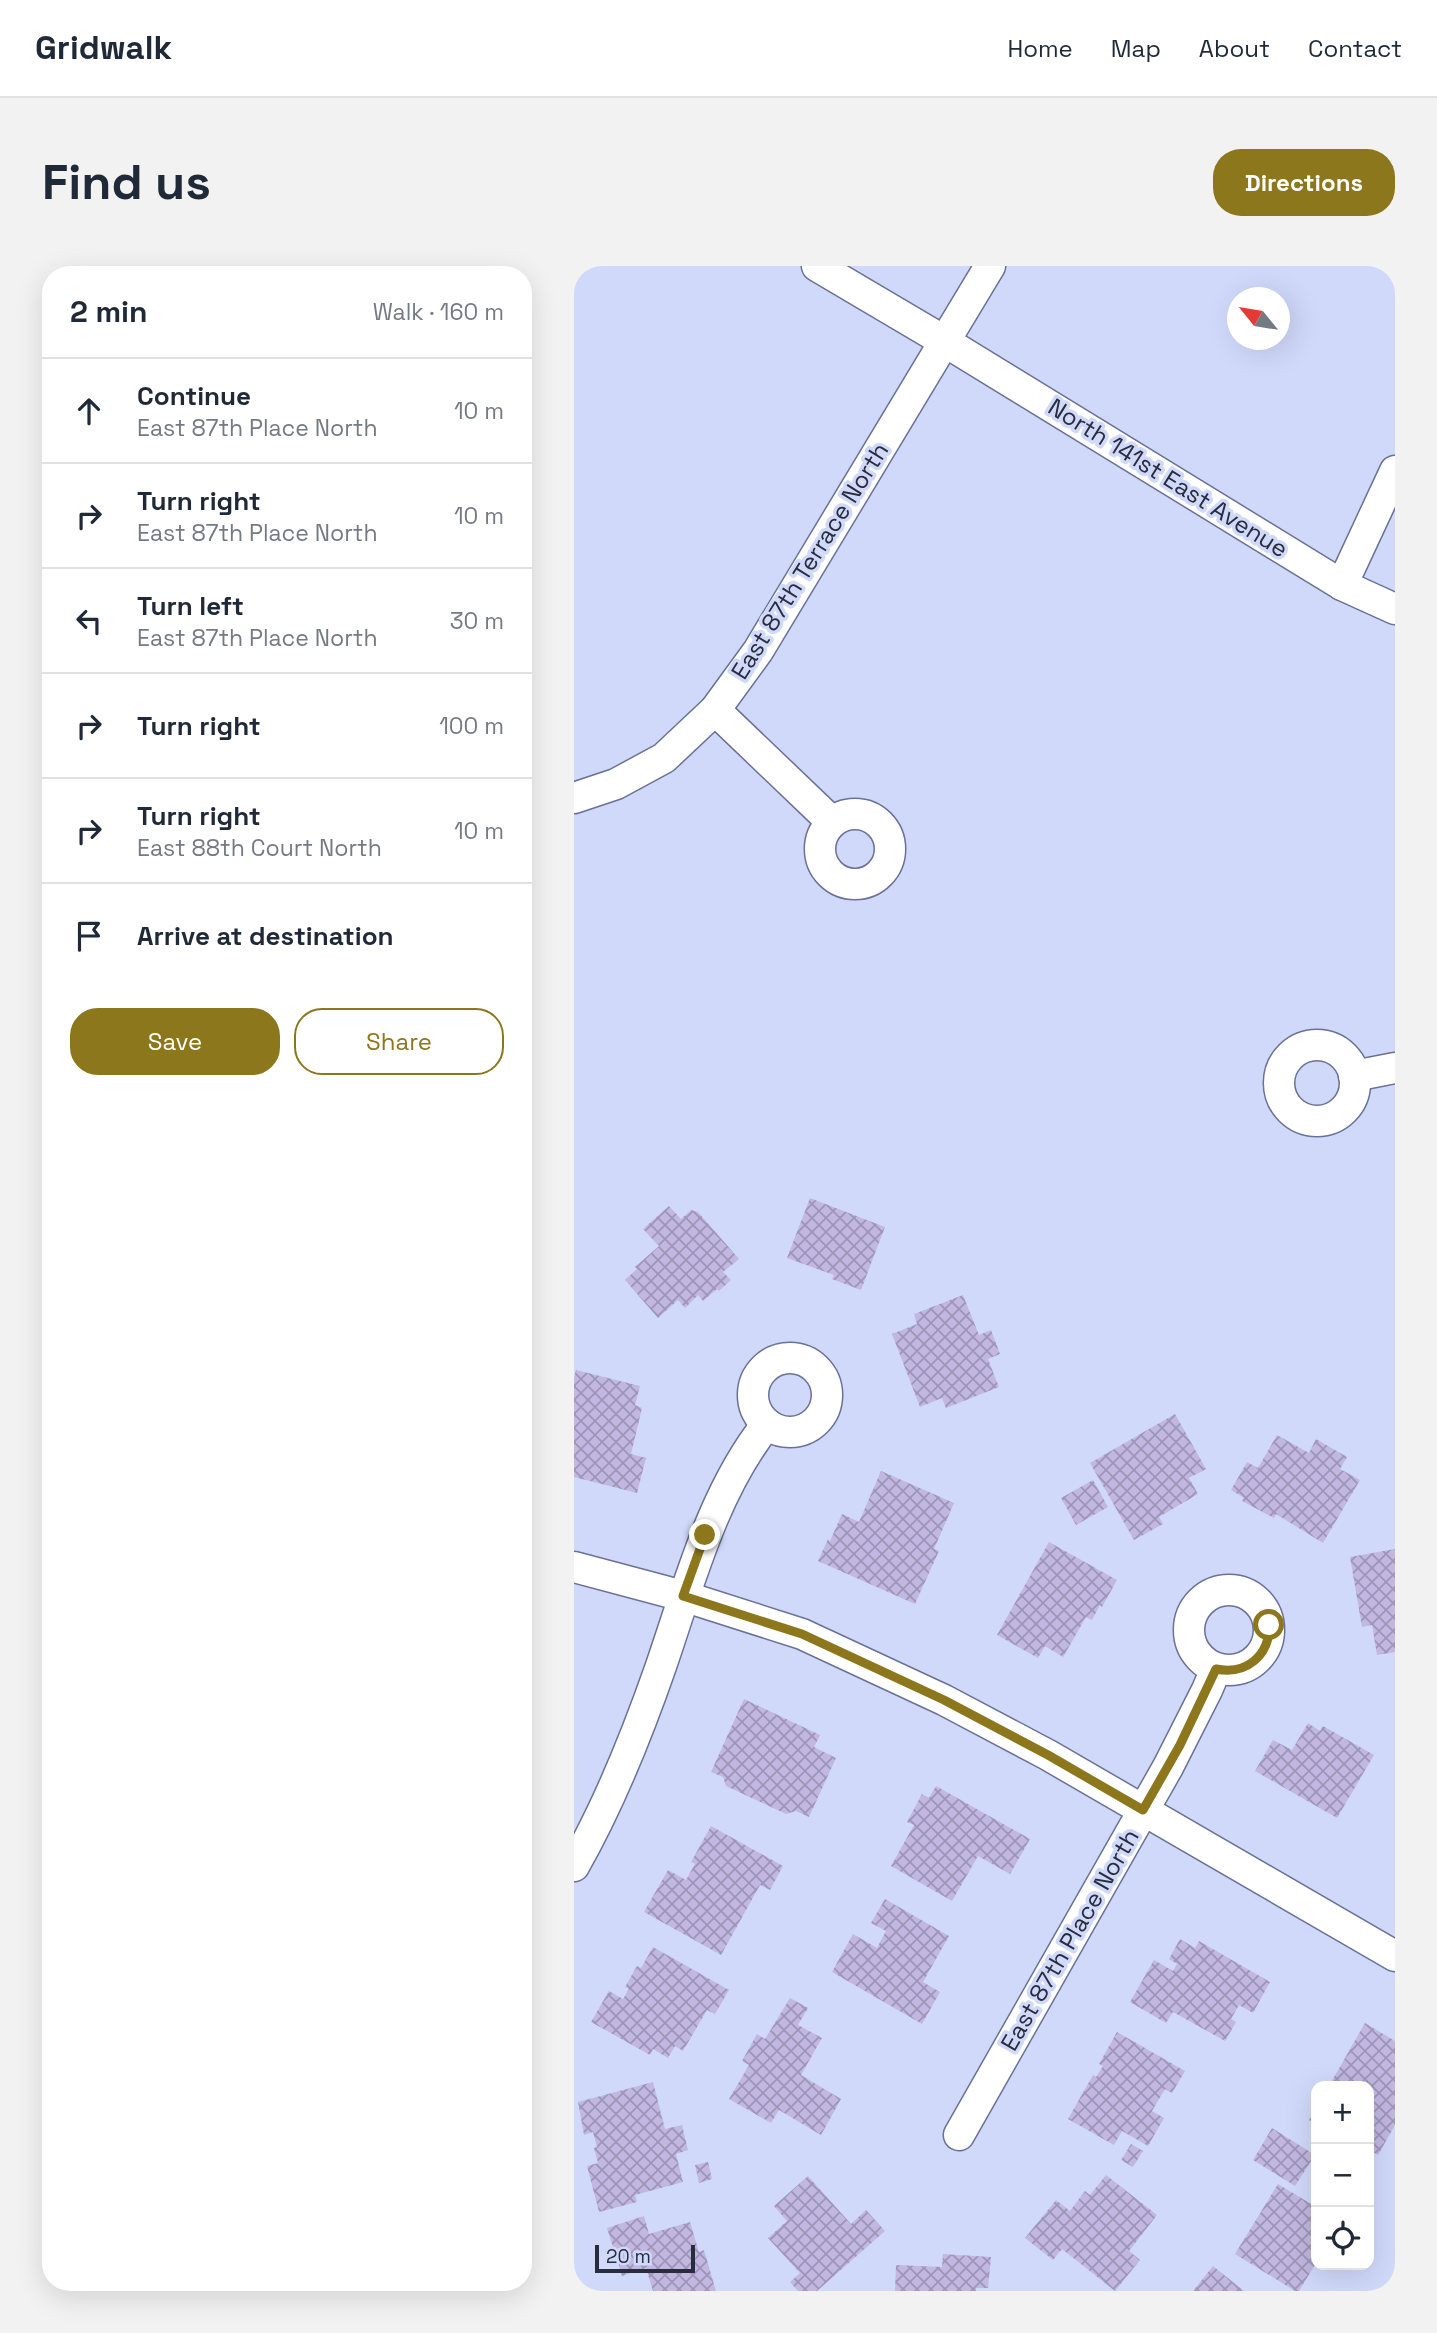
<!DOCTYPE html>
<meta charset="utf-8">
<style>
:root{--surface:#fff;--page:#f2f2f3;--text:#1f2937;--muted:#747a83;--line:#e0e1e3;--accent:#8d771c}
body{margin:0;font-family:"Space Grotesk",sans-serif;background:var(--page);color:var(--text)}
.controls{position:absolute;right:21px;bottom:21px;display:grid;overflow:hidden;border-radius:14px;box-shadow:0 7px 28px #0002}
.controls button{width:63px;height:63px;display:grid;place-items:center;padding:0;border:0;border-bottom:2px solid var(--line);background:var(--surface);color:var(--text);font:35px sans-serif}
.compass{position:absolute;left:653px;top:21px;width:63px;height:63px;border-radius:50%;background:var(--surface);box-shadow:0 7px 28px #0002;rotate:300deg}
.scale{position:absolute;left:21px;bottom:18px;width:100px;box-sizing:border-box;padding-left:7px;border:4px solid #282c3c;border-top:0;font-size:19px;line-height:24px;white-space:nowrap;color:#282c3c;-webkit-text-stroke:5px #d1d9fb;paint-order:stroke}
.stop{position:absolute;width:21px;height:21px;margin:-16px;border:5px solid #8d771c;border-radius:50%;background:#fff}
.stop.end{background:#8d771c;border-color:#fff;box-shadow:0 2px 7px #0008}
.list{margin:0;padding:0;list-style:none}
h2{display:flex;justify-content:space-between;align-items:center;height:91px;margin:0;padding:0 28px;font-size:30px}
h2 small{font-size:23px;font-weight:400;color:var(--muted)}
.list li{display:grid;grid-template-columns:46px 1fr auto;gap:21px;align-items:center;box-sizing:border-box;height:105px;padding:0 28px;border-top:2px solid var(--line)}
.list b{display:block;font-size:26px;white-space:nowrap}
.list p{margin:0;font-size:23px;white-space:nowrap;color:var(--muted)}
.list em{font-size:23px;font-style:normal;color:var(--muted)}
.actions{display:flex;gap:14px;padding:21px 28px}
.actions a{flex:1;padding:16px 0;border:2px solid var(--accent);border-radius:28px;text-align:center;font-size:24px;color:var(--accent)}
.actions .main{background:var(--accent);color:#fff}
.icon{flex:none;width:38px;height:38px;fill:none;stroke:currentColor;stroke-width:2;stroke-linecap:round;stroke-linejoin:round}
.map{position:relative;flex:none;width:821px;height:2025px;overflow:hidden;border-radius:28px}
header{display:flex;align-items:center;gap:42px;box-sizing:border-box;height:98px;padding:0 35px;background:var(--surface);border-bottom:2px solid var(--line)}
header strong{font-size:33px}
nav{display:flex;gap:38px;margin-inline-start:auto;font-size:24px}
.intro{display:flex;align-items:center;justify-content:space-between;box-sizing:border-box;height:168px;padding:0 42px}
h1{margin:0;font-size:49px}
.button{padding:18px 32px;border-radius:28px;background:var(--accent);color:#fff;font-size:24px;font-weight:700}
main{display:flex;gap:42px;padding:0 42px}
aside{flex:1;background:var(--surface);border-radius:28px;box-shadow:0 7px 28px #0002}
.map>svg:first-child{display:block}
.building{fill:url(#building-cross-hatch)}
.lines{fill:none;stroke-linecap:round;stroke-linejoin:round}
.street-casing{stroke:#697197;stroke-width:33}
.street{stroke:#fff;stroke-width:30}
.route{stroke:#8d771c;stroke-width:9}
.labels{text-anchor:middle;stroke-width:7;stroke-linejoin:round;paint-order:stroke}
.street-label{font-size:24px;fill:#282c3c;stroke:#d1d9fb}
</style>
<header>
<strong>Gridwalk</strong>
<nav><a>Home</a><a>Map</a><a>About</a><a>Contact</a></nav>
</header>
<div class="intro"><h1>Find us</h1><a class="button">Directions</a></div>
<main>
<aside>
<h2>2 min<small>Walk · 160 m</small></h2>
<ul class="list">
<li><svg class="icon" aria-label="ahead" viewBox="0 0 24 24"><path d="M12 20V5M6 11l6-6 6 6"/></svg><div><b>Continue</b><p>East 87th Place North</p></div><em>10 m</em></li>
<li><svg class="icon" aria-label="right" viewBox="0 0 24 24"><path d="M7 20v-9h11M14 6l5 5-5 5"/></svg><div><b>Turn right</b><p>East 87th Place North</p></div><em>10 m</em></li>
<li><svg class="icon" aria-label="left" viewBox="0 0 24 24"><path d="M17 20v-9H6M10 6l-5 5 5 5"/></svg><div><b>Turn left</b><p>East 87th Place North</p></div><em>30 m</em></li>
<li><svg class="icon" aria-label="right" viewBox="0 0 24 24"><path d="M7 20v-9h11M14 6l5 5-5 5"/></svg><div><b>Turn right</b></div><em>100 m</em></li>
<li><svg class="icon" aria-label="right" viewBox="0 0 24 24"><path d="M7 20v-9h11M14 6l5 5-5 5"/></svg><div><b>Turn right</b><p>East 88th Court North</p></div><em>10 m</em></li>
<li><svg class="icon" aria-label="arrive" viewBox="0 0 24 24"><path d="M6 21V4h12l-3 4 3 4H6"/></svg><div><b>Arrive at destination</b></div></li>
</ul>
<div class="actions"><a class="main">Save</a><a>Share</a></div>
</aside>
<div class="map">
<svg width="821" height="2025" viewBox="0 0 821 2025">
<defs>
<pattern id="building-cross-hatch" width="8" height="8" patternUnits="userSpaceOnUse" patternTransform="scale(1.75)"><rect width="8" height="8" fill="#c1b7e1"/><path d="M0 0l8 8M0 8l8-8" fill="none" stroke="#9d95b8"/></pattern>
</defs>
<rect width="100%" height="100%" fill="#d1d9fb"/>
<g class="building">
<path d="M236,932l75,29 -24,63 -29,-11 2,-4 -47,-17z"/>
<path d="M95,940l12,13 10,-9 7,2 41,47 -16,13 8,8 -12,11 -2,-2 -14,12 -5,-6 -13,13 -7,-8 -20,18 -33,-38 12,-11 -2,-2 24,-21 -16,-17z"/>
<path d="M389,1029l16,40 12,-5 9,24 -12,5 11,28 -53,21 -4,-10 -22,9 -28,-73 25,-10 -3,-10z"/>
<path d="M2,1104l64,16 -5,19 7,3 -11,46 15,4 -9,35 -63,-16v-99z"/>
<path d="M601,1148l31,55 -17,9 9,16 -39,23 4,7 -29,16 -44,-77z"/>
<path d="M703,1169l32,18 7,-14 31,18 -7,12 20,11 -37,63 -47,-29 -2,4 -32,-17 2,-3 -13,-8 16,-28 11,6z"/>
<path d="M307,1205l73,32 -20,46 5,2 -24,53 -97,-43 10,-22 2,2 12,-27 17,8z"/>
<path d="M519,1214l15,27 -32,18 -15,-27z"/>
<path d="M475,1276l68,38 -15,27 -2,-2 -8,15 -6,-3 -23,40 -18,-11 -7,12 -41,-23z"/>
<path d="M821,1283v103l-18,3 -5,-30 -10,2 -12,-70z"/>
<path d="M170,1433l76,36 -6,12 22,11 -27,59 -13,-6 -10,3 -60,-28 -3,-9 -12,-5z"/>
<path d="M734,1457l12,8 3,-5 51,29 -37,63 -82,-47 18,-31 19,10z"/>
<path d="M362,1520l94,53 -20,35 -32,-18 -26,45 -61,-35 23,-41 -7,-3 15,-28 7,4z"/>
<path d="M137,1560l72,40 -13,24 -10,-5 -39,70 -77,-43 24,-42 18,10 9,-16 -4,-2z"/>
<path d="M311,1633l64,37 -26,46 17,10 -18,32 -90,-52 21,-38 24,14 9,-17 -15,-8z"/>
<path d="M606,1673l15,9 4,-7 71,41 -17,31 -14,-8 -8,14 5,3 -11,19 -52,-29 -7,11 -36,-21 24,-42 19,11 4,-7 -8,-5z"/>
<path d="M79,1681l76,43 -14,24 -8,-4 -24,41 -8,-5 -7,12 -15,-9 -3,6 -59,-33 18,-31 14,8 6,-10 -4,-2 12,-21 4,2z"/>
<path d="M216,1732l18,10 -10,17 24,13 -21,37 40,24 -20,36 -42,-25 -8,13 -42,-24 20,-34 -7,-4 15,-27 8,5z"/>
<path d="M791,1757l30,18v84l-17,30 -9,-5v-64h-40z"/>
<path d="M543,1766l68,39 -13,22 -7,-4 -13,22 12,7 -16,28 -26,-15 -8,14 -46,-26 25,-44 3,2 7,-11 -4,-2z"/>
<path d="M79,1816l12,47 17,-4 6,25 -12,4 7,28 -48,13 2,7 -38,10 -12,-46 11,-3 -4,-15 3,-1 -4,-15 -9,3 -6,-33z"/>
<path d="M742,1842v16l-7,-4z"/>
<path d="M698,1862l43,27 -20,31 -42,-26z"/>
<path d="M557,1878l12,7 -10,16 -12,-7z"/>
<path d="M134,1896l4,17 -13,4 -4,-18z"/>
<path d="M532,1909l51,40 -28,36 11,9 -25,31 -53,-42 -9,11 -28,-22 31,-38 14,11 15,-20 5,4z"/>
<path d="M234,1910l43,48 15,-14 19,21 -68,60h-19l-8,-9 10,-9 -32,-35 19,-17 -13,-15z"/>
<path d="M704,1918l38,23v56l-17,28h-4l-60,-37z"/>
<path d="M70,1950l5,18 41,-12 9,30 5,-2 12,41h-63l-7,-23 -24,8 -15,-48z"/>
<path d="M369,1988l48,3 -3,31h-12v3h-81l1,-26 46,2z"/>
<path d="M639,2000l31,25h-51z"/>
</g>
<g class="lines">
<g class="street-casing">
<g id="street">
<path d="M243,0l127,75 398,244 53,24"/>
<path d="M768,319l53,-114"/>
<path d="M141,444l117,112"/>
<path d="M0,532l42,-14 48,-26 51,-48 43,-59 232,-385"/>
<circle cx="281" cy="583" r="35"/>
<circle cx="743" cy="817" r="38"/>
<path d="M780,810l41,-8"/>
<circle cx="216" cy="1129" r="37"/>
<path d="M0,1301l109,29 119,38 142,66 104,55 347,201"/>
<circle cx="655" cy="1364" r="40"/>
<path d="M0,1600c36,-63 63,-131 87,-200 28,-81 51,-173 106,-242"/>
<path d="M385,1869l209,-368 39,-77 9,-21"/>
</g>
</g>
<use href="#street" class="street"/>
</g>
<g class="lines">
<path class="route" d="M131,1269l-22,61 119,38 142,66 104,55 95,55 37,-65 36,-76c30,6 54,-13 53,-44"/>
</g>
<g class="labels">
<g class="street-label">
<text transform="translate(594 212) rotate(32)" y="8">North 141st East Avenue</text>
<text transform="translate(236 295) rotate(-58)" y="8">East 87th Terrace North</text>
<text transform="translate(496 1674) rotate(-60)" y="8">East 87th Place North</text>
</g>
</g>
</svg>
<div class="controls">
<button>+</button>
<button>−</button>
<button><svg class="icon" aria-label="locate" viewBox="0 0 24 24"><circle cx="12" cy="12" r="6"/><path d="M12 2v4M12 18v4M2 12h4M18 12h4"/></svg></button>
</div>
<svg class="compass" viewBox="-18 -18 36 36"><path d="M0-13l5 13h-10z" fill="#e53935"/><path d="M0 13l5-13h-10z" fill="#747a83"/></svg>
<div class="scale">20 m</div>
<div class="stop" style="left:695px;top:1359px"></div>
<div class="stop end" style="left:131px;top:1269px"></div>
</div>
</main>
